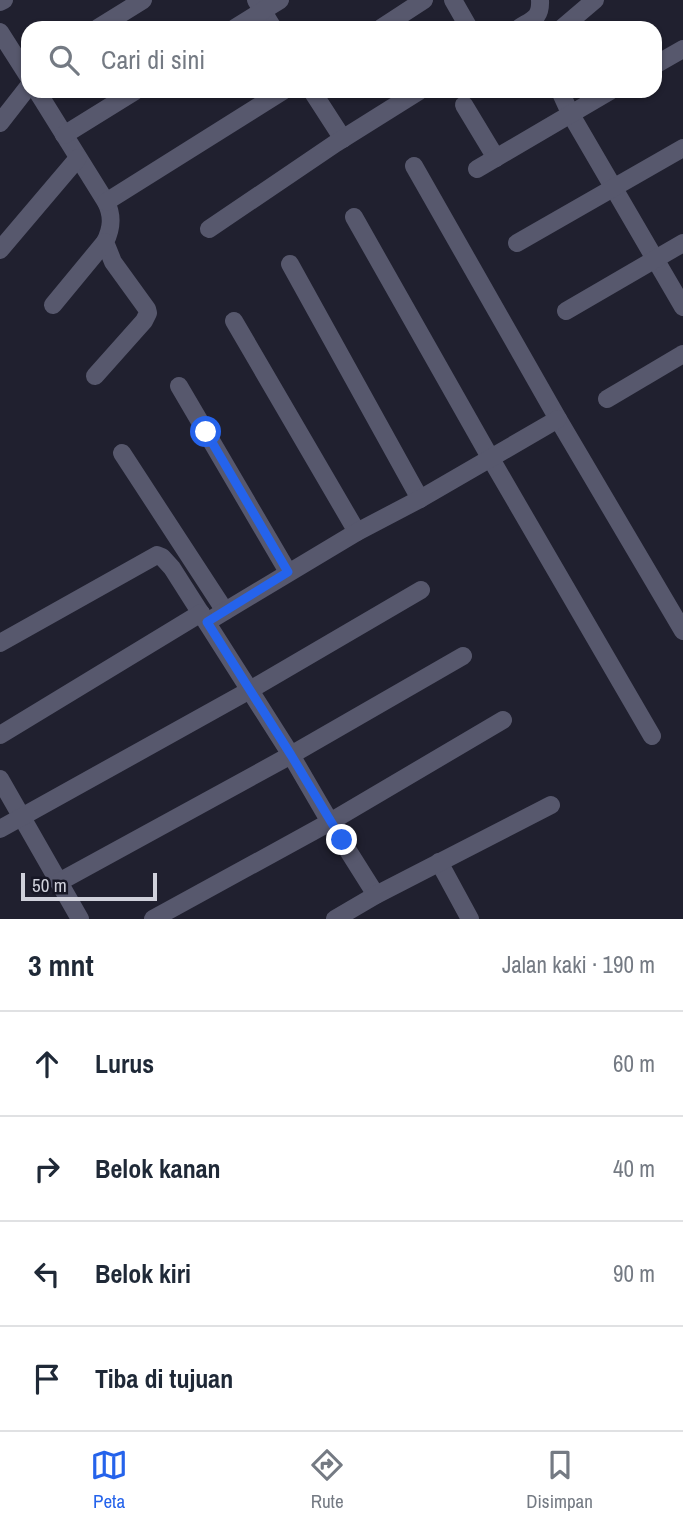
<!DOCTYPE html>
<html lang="id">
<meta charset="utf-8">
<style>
:root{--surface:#fff;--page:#f6f6f7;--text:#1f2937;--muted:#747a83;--line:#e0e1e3;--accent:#2563eb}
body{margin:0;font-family:"Archivo Narrow",sans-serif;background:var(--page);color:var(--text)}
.scale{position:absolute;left:21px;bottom:18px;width:136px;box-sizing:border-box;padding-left:7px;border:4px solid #d0d1db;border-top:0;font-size:19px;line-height:24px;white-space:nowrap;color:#d0d1db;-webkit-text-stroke:5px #171725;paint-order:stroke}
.stop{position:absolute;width:21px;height:21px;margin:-16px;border:5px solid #2563eb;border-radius:50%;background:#fff}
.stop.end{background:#2563eb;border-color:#fff;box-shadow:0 2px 7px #0008}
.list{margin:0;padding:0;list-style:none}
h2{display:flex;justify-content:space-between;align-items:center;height:91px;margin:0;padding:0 28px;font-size:30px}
h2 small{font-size:23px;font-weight:400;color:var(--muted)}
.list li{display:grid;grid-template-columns:46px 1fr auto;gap:21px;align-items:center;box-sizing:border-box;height:105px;padding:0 28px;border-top:2px solid var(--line)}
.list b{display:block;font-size:26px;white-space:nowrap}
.list em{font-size:23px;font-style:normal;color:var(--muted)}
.icon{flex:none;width:38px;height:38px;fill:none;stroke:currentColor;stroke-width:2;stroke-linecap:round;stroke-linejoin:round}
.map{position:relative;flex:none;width:683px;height:919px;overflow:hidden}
.search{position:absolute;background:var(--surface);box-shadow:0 2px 5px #0004;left:21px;right:21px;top:21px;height:77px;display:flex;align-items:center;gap:18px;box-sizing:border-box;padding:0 24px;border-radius:21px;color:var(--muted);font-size:26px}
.sheet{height:511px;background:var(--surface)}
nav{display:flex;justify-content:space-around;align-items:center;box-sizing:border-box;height:98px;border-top:2px solid var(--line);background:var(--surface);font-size:19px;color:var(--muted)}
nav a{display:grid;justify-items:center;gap:4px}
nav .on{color:var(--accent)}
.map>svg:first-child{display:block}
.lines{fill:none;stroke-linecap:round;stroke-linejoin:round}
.minor{stroke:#57586d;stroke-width:18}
.route{stroke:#2563eb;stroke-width:9}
</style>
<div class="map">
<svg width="683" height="919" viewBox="0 0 683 919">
<rect width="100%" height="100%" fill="#20202f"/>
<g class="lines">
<g class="minor">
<path d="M256,0l17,28"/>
<path d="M453,0l16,28"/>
<path d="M0,2l4,-2"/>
<path d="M98,28l45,-28"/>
<path d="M235,28l45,-28"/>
<path d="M381,28l43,-28"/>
<path d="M519,28c14,-9 22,-10 21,-28"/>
<path d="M562,28l33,-28"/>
<path d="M0,32l28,44"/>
<path d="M655,65l28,-16"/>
<path d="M37,91l69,111c7,14 6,26 -1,40l8,20 34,47 1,4 -4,8 -49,55"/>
<path d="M312,91l31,48"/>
<path d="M560,91l10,22 113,194"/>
<path d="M464,105l32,53"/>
<path d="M0,123l28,-36"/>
<path d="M64,135l71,-44"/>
<path d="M414,166l144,253 125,212"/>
<path d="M477,169l133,-78"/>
<path d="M106,202l177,-111"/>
<path d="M354,217l137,242 161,277"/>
<path d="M209,229l127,-86 83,-52"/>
<path d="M517,243l166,-95"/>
<path d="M0,250l78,-92"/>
<path d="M290,264l130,235"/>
<path d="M53,305l52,-63"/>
<path d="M566,311l117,-68"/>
<path d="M234,321l123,211"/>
<path d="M179,386l109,186"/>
<path d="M607,399l76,-45"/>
<path d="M122,453l103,158"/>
<path d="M207,622l150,-90 63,-33 138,-80"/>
<path d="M0,643l157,-88 5,2 10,11 119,187 39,67 46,73"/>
<path d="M0,735l201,-122"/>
<path d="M0,779l80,140"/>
<path d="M0,829l250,-139 171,-100"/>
<path d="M439,862l31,57"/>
<path d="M59,882l232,-127 172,-99"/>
<path d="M153,919l177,-97 173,-102"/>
<path d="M335,919l41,-24 175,-90"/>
</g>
</g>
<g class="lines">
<path class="route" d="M206,432l82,140 -81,50 84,133 51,85"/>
</g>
</svg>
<div class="scale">50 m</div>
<div class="stop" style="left:206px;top:432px"></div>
<div class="stop end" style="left:342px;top:840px"></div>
<div class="search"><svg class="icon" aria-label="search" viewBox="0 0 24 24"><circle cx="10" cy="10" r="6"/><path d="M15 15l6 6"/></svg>Cari di sini</div>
</div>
<section class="sheet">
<h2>3 mnt<small>Jalan kaki · 190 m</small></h2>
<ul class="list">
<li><svg class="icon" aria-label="ahead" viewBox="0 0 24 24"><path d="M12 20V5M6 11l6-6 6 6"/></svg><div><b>Lurus</b></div><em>60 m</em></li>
<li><svg class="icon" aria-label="right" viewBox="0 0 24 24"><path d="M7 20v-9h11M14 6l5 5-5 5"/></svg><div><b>Belok kanan</b></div><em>40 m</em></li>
<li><svg class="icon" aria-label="left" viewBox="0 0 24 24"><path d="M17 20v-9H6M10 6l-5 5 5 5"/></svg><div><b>Belok kiri</b></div><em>90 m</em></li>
<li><svg class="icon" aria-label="arrive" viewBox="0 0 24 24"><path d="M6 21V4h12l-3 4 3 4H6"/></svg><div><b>Tiba di tujuan</b></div></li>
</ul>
</section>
<nav>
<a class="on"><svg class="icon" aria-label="map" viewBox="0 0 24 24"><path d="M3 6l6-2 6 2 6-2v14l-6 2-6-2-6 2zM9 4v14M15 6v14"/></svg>Peta</a>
<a><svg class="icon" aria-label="directions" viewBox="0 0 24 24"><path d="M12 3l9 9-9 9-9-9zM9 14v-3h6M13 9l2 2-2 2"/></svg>Rute</a>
<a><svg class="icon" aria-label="saved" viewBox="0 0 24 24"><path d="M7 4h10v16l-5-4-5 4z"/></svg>Disimpan</a>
</nav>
